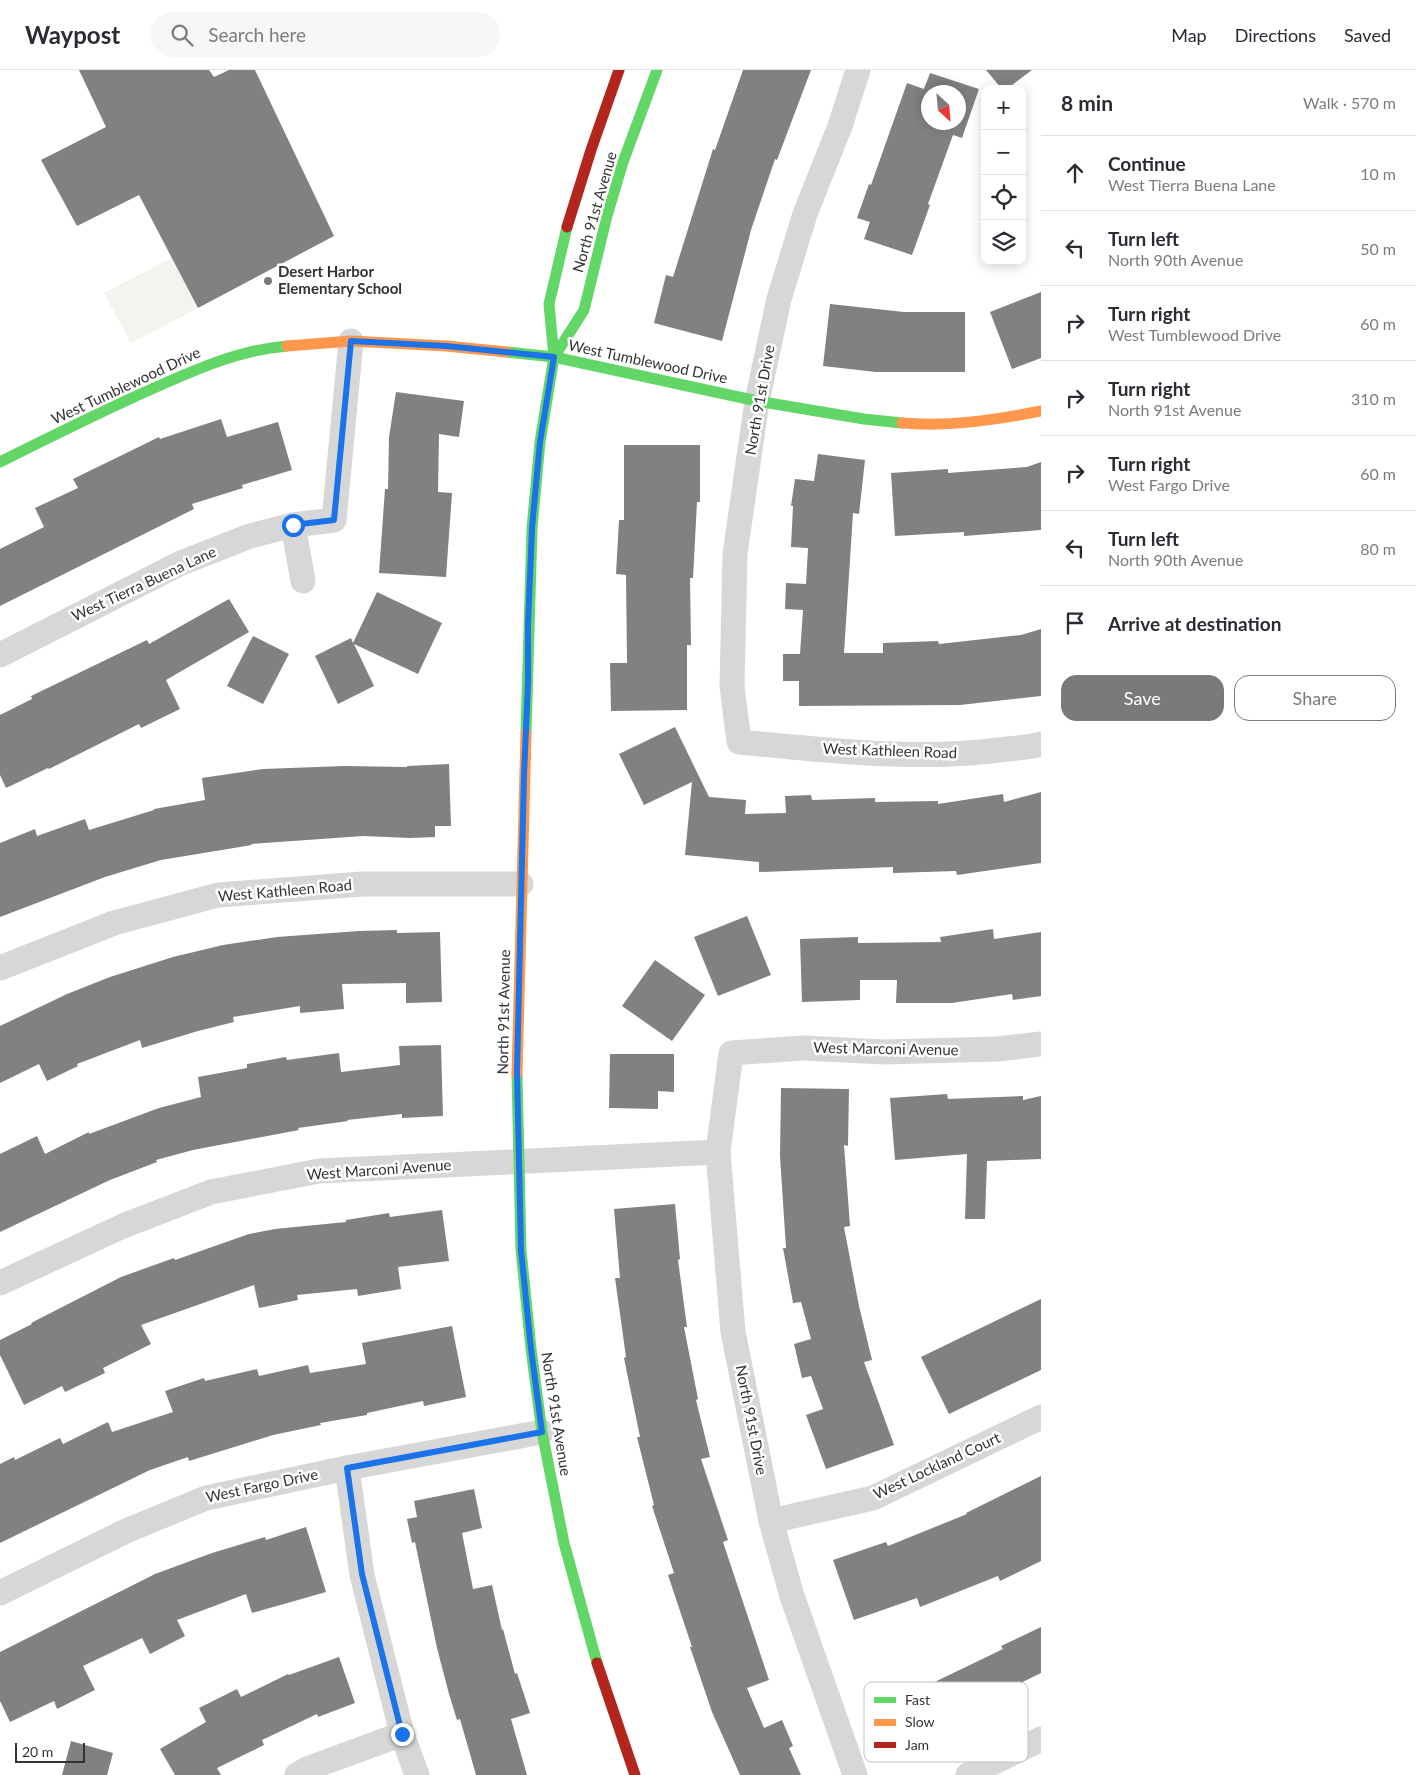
<!DOCTYPE html>
<meta charset="utf-8">
<style>
:root{--surface:#fff;--page:#f7f7f7;--text:#2b2b33;--muted:#7c7c81;--line:#e1e1e2;--accent:#7a7a7a}
body{margin:0;font-family:Lato,sans-serif;background:var(--page);color:var(--text)}
.controls{position:absolute;right:15px;top:15px;display:grid;overflow:hidden;border-radius:10px;box-shadow:0 2px 12px #0003}
.controls button{width:45px;height:45px;display:grid;place-items:center;padding:0;border:0;border-bottom:1px solid var(--line);background:var(--surface);color:var(--text);font:25px sans-serif}
.compass{position:absolute;left:921px;top:15px;width:45px;height:45px;border-radius:50%;background:var(--surface);box-shadow:0 2px 12px #0003;rotate:154deg}
.scale{position:absolute;left:15px;bottom:12px;width:70px;box-sizing:border-box;padding-left:5px;border:2px solid #333;border-top:0;font-size:14px;line-height:18px;white-space:nowrap;color:#333;-webkit-text-stroke:4px #fff;paint-order:stroke}
.stop{position:absolute;width:15px;height:15px;margin:-11px;border:4px solid #1a73e8;border-radius:50%;background:#fff}
.stop.end{background:#1a73e8;border-color:#fff;box-shadow:0 1px 5px #0008}
.list{margin:0;padding:0;list-style:none}
h2{display:flex;justify-content:space-between;align-items:center;height:65px;margin:0;padding:0 20px;font-size:21px}
h2 small{font-size:16px;font-weight:400;color:var(--muted)}
.list li{display:grid;grid-template-columns:32px 1fr auto;gap:15px;align-items:center;box-sizing:border-box;height:75px;padding:0 20px;border-top:1px solid var(--line)}
.list b{display:block;font-size:19px;white-space:nowrap}
.list p{margin:0;font-size:16px;white-space:nowrap;color:var(--muted)}
.list em{font-size:16px;font-style:normal;color:var(--muted)}
.actions{display:flex;gap:10px;padding:15px 20px}
.actions a{flex:1;padding:11px 0;border:1px solid var(--accent);border-radius:15px;text-align:center;font-size:18px;color:var(--accent)}
.actions .main{background:var(--accent);color:#fff}
.icon{flex:none;width:28px;height:28px;fill:none;stroke:currentColor;stroke-width:2;stroke-linecap:round;stroke-linejoin:round}
.map{position:relative;flex:none;width:1041px;height:1705px;overflow:hidden}
header{display:flex;align-items:center;gap:30px;box-sizing:border-box;height:70px;padding:0 25px;background:var(--surface);border-bottom:1px solid var(--line)}
header strong{font-size:24px}
nav{display:flex;gap:28px;margin-inline-start:auto;font-size:18px}
.search{width:350px;height:45px;background:var(--page);display:flex;align-items:center;gap:12px;box-sizing:border-box;padding:0 18px;border-radius:28px;color:var(--muted);font-size:19px}
main{display:flex}
aside{flex:1;background:var(--surface)}
.map>svg:first-child{display:block}
.green{fill:#f1f5ed}
.building{fill:#818181;fill-rule:evenodd}
.lines{fill:none;stroke-linecap:round;stroke-linejoin:round}
.street{stroke:#d7d7d7;stroke-width:25}
.fast{stroke:#63d668;stroke-width:11}
.slow{stroke:#ff974d;stroke-width:11}
.jam{stroke:#b3261e;stroke-width:11}
.route{stroke:#1a73e8;stroke-width:6}
.poi-dot{fill:#7a7a7a;stroke:#fff;stroke-width:2}
.labels{text-anchor:middle;stroke-width:5;stroke-linejoin:round;paint-order:stroke}
.street-label{font-size:15px;fill:#333;stroke:#fff}
.poi-label{font-size:15px;font-weight:bold;fill:#333;stroke:#fff;text-anchor:start}
.key{fill:#fff;stroke:#c2c2c2;stroke-width:1}
.key-label{font-size:14px;fill:#333}
</style>
<header>
<strong>Waypost</strong>
<div class="search"><svg class="icon" aria-label="search" viewBox="0 0 24 24"><circle cx="10" cy="10" r="6"/><path d="M15 15l6 6"/></svg>Search here</div>
<nav><a>Map</a><a>Directions</a><a>Saved</a></nav>
</header>
<main>
<div class="map">
<svg width="1041" height="1705" viewBox="0 0 1041 1705">
<rect width="100%" height="100%" fill="#fff"/>
<path class="green" d="M172,188l26,50 -67,35 -27,-50z"/>
<g class="building">
<path d="M79,0h130l5,7 15,-7h26l79,166 -136,72 -59,-113 -62,31 -36,-66 65,-33z"/>
<path d="M743,0h68l-34,90 -2,-1 -24,71 -29,111 -68,-18 12,-48 7,2 40,-128 2,1z"/>
<path d="M986,0h46l-24,18h-7z"/>
<path d="M930,3l49,16 -17,49 -9,-3 -25,69 2,1 -18,50 -48,-16 6,-17 -13,-4 12,-34 2,1 36,-102 17,6zM928,22h30v30h-30z"/>
<path d="M1041,222v66l-29,11 -22,-57z"/>
<path d="M830,234l74,8h61v60h-89l-53,-6z"/>
<path d="M396,322l68,9 -5,36 -20,-3 -1,58 14,1 -6,84 -67,-4 6,-84h3l1,-52z"/>
<path d="M221,349l6,18 51,-15 14,48 -50,15 1,3 -51,16 2,5 -194,97v-57l44,-22 -9,-19 43,-20 -5,-9 86,-42 1,2z"/>
<path d="M624,375h76v57h-3l-4,76h-3l1,67h-4v65l-76,1 -1,-48h17l-1,-88 -10,-1 3,-54h5z"/>
<path d="M818,384l47,6 -6,54 -6,-1 -9,140h39v-10l55,-2 1,3 82,-9 20,-6v67l-81,9 -161,1v-25h-16v-27h17l3,-44 -18,-1 1,-26 20,1 2,-36 -17,-1 2,-41h-2l4,-27 19,2z"/>
<path d="M1041,392v68l-77,6v-4l-69,4 -4,-63 57,-4v4l79,-6z"/>
<path d="M377,522l65,31 -24,51 -64,-30 20,42 -36,18 -23,-48 36,-18 2,5z"/>
<path d="M229,529l20,33 -83,48 14,29 -39,19 -2,-4 -90,45 -1,-1 -42,20 -6,-13v-60l32,-16 -1,-3 116,-56 2,4z"/>
<path d="M253,566l36,18 -26,50 -36,-18z"/>
<path d="M675,657l34,70 37,3 -1,14 41,-1 -1,-17 26,-1 1,5 63,-2v4l63,-1v3l65,-10 1,8 37,-10v71l-84,12 -1,-4 -63,2v-6l-134,5v-10l-74,-7 7,-73 -48,23 -25,-51z"/>
<path d="M449,694l2,62h-16v11l-25,1 -47,-2 -112,8 1,1 -91,15 -56,17 -105,40v-74l35,-14 2,7 48,-17 4,11 65,-20v-1l51,-9 -3,-22 61,-9 81,-3 63,1v-1z"/>
<path d="M747,846l24,59 -53,21 -24,-59z"/>
<path d="M993,859l1,10 47,-7v64l-28,4 -1,-6 -60,9h-56l1,-23h-37v20l-58,2 -2,-63 58,-2v6l83,-1 -1,-5z"/>
<path d="M397,860v3l43,-1 2,70 -36,1v-20l-64,1 2,25 -44,4v-7l-67,11 1,5 -36,9 -56,17 -2,-8 -63,24 1,2 -31,15 -8,-17 -39,19v-57l67,-32 43,-17 63,-20 50,-12 54,-8 82,-6z"/>
<path d="M655,890l50,35 -33,46 -50,-35z"/>
<path d="M441,975l2,71 -41,2v-4l-55,6 1,1 -50,7 1,2 -106,20 -37,10 1,2 -47,18 -110,52v-78l37,-18 8,18 44,-22v2l70,-26 42,-11 -3,-20 49,-9v-4l39,-7 1,3 52,-7 2,19 59,-7 -1,-19z"/>
<path d="M610,984h64v38l-16,-1v18l-49,-1z"/>
<path d="M781,1018l68,1 -1,57 -4,-1 6,81 -6,1 15,79 13,54 -8,2 30,83 -68,24 -20,-54 17,-6 -12,-33 -9,2 -8,-34 17,-5 -10,-37 -8,1 -10,-55h3l-6,-92z"/>
<path d="M947,1024l1,5 75,-3v4l18,-4v63l-54,2 -2,58h-20l2,-65 -72,6 -5,-62z"/>
<path d="M675,1134l5,55 -2,1 9,67h-3l14,72 -2,1 14,57 -9,2 27,81 -5,2 46,138 -22,8 17,40 18,-8 11,26 -4,2 12,27h-61l-28,-63 -22,-65h2l-24,-72 6,-2 -22,-67 2,-1 -17,-68h3l-16,-79 2,-1 -11,-79h5l-6,-69z"/>
<path d="M442,1140l7,51 -51,6 3,22 -43,7 -1,-7 -60,6 1,5 -39,8 -5,-23 -113,40 10,19 -48,24 2,5 -40,19 -3,-6 -38,19 -24,-50v-15l32,-16 -1,-1 90,-46 53,-19 1,2 74,-26 26,-5 71,-7v-2l43,-7 1,4z"/>
<path d="M1041,1229v71l-92,44 -28,-57z"/>
<path d="M452,1256l14,71 -42,9 -1,-5 -56,12v2l-47,8 1,2 -48,10 -84,26 -1,-4 -38,13 -150,73v-79l14,-7 1,3 45,-22 3,6 45,-22 4,10 61,-20 -8,-21 39,-13 1,3 52,-12 2,7 49,-11 2,8 56,-9 -4,-21z"/>
<path d="M1041,1406v85l-41,20 -2,-5 -78,31 -3,-9 -63,22 -21,-60 53,-18 2,4 79,-32 -1,-1z"/>
<path d="M474,1419l8,39 -20,5 11,56 19,-4 10,45 1,-1 12,45 2,-1 13,40 -19,6 16,56h-51l-16,-56 -3,1 -8,-26 -12,-46 -22,-106 -3,1 -5,-24 10,-2 -3,-16z"/>
<path d="M306,1457l20,65 -74,21 -6,-19 -69,26 8,16 -35,18 -8,-16 -59,28 12,24 -38,19 -3,-8 -44,21 -10,-21v-49l155,-78 57,-21 53,-16 1,3z"/>
<path d="M1041,1557v46l-35,17 8,15 -26,14 -8,-14 -32,16 5,9 -45,22 -23,-46 118,-57 -2,-3z"/>
<path d="M339,1587l16,46 -37,14 -1,-3 -55,26 2,5 -47,23 4,7h-46l-15,-26 46,-27 -7,-14 38,-19 4,8 47,-23 1,1z"/>
<path d="M71,1671l42,12 -6,22h-45z"/>
</g>
<g class="lines">
<g class="street">
<path d="M858,0l-18,56 -35,88 -26,85 -22,102 -22,153 -3,132 7,56c86,8 174,19 260,8 14,-2 29,-2 42,-6"/>
<path d="M293,455l10,56"/>
<path d="M0,585l181,-92 69,-27 43,-11 41,-5 17,-179"/>
<path d="M0,898l114,-45 104,-28 144,-11h159"/>
<path d="M0,1213l123,-57 88,-34 108,-21 399,-19"/>
<path d="M347,1398l15,107 40,159 15,41"/>
<path d="M771,1451l102,-23 168,-81"/>
<path d="M0,1523l126,-62 80,-33 141,-30 195,-36"/>
<path d="M297,1705l10,-6 95,-35"/>
<path d="M855,1705l-63,-179 -21,-75 -38,-189 -15,-180 13,-99 72,-5 81,4 113,-3 44,-5"/>
<path d="M968,1705l73,-36"/>
</g>
<g class="fast">
<path d="M507,282l47,5 203,44 107,18 38,4"/>
<path d="M554,287l30,-47 23,-94 16,-54 34,-92"/>
<path d="M0,392c48,-24 96,-48 145,-70 45,-20 92,-42 142,-46"/>
<path d="M526,663l6,-205 8,-86 14,-85 -5,-53 18,-77"/>
<path d="M517,1004l4,176 10,99 11,83 22,111 33,120"/>
</g>
<g class="slow">
<path d="M287,276l64,-5 95,5 61,6"/>
<path d="M902,353c47,4 93,-3 139,-12"/>
<path d="M517,1004l9,-341"/>
</g>
<g class="jam">
<path d="M567,157l24,-77 28,-80"/>
<path d="M597,1593l38,112"/>
</g>
</g>
<g class="lines">
<path class="route" d="M293,455l41,-5 17,-179 95,5 108,11 -14,85 -8,86 -4,97v58l-4,92 -7,296 4,179 10,99 11,83 -195,36 15,106 40,160"/>
</g>
<circle class="poi-dot" cx="268" cy="211" r="5"/>
<g class="labels">
<g class="street-label">
<text transform="translate(595 142) rotate(-74)" y="5">North 91st Avenue</text>
<text transform="translate(648 292) rotate(12)" y="5">West Tumblewood Drive</text>
<text transform="translate(126 316) rotate(-25)" y="5">West Tumblewood Drive</text>
<text transform="translate(760 330) rotate(-80)" y="5">North 91st Drive</text>
<text transform="translate(144 514) rotate(-25)" y="5">West Tierra Buena Lane</text>
<text transform="translate(890 681) rotate(2)" y="5">West Kathleen Road</text>
<text transform="translate(285 821) rotate(-5)" y="5">West Kathleen Road</text>
<text transform="translate(504 942) rotate(-89)" y="5">North 91st Avenue</text>
<text transform="translate(886 979) rotate(1)" y="5">West Marconi Avenue</text>
<text transform="translate(379 1100) rotate(-4)" y="5">West Marconi Avenue</text>
<text transform="translate(556 1344) rotate(81)" y="5">North 91st Avenue</text>
<text transform="translate(751 1350) rotate(79)" y="5">North 91st Drive</text>
<text transform="translate(937 1396) rotate(-25)" y="5">West Lockland Court</text>
<text transform="translate(262 1416) rotate(-12)" y="5">West Fargo Drive</text>
</g>
<g class="poi-label">
<text x="278" y="207">Desert Harbor<tspan x="278" dy="17">Elementary School</tspan></text>
</g>
</g>
<rect x="864" y="1612" width="164" height="80" rx="8" class="key"/>
<rect x="874" y="1627" width="22" height="6" fill="#63d668"/>
<rect x="874" y="1649" width="22" height="7" fill="#ff974d"/>
<rect x="874" y="1672" width="22" height="6" fill="#b3261e"/>
<g class="key-label">
<text x="905" y="1635">Fast</text>
<text x="905" y="1657">Slow</text>
<text x="905" y="1680">Jam</text>
</g>
</svg>
<div class="controls">
<button>+</button>
<button>−</button>
<button><svg class="icon" aria-label="locate" viewBox="0 0 24 24"><circle cx="12" cy="12" r="6"/><path d="M12 2v4M12 18v4M2 12h4M18 12h4"/></svg></button>
<button><svg class="icon" aria-label="layers" viewBox="0 0 24 24"><path d="M12 4l9 5-9 5-9-5zM3 14l9 5 9-5"/></svg></button>
</div>
<svg class="compass" viewBox="-18 -18 36 36"><path d="M0-13l5 13h-10z" fill="#e53935"/><path d="M0 13l5-13h-10z" fill="#7c7c81"/></svg>
<div class="scale">20 m</div>
<div class="stop" style="left:293px;top:455px"></div>
<div class="stop end" style="left:402px;top:1664px"></div>
</div>
<aside>
<h2>8 min<small>Walk · 570 m</small></h2>
<ul class="list">
<li><svg class="icon" aria-label="ahead" viewBox="0 0 24 24"><path d="M12 20V5M6 11l6-6 6 6"/></svg><div><b>Continue</b><p>West Tierra Buena Lane</p></div><em>10 m</em></li>
<li><svg class="icon" aria-label="left" viewBox="0 0 24 24"><path d="M17 20v-9H6M10 6l-5 5 5 5"/></svg><div><b>Turn left</b><p>North 90th Avenue</p></div><em>50 m</em></li>
<li><svg class="icon" aria-label="right" viewBox="0 0 24 24"><path d="M7 20v-9h11M14 6l5 5-5 5"/></svg><div><b>Turn right</b><p>West Tumblewood Drive</p></div><em>60 m</em></li>
<li><svg class="icon" aria-label="right" viewBox="0 0 24 24"><path d="M7 20v-9h11M14 6l5 5-5 5"/></svg><div><b>Turn right</b><p>North 91st Avenue</p></div><em>310 m</em></li>
<li><svg class="icon" aria-label="right" viewBox="0 0 24 24"><path d="M7 20v-9h11M14 6l5 5-5 5"/></svg><div><b>Turn right</b><p>West Fargo Drive</p></div><em>60 m</em></li>
<li><svg class="icon" aria-label="left" viewBox="0 0 24 24"><path d="M17 20v-9H6M10 6l-5 5 5 5"/></svg><div><b>Turn left</b><p>North 90th Avenue</p></div><em>80 m</em></li>
<li><svg class="icon" aria-label="arrive" viewBox="0 0 24 24"><path d="M6 21V4h12l-3 4 3 4H6"/></svg><div><b>Arrive at destination</b></div></li>
</ul>
<div class="actions"><a class="main">Save</a><a>Share</a></div>
</aside>
</main>
